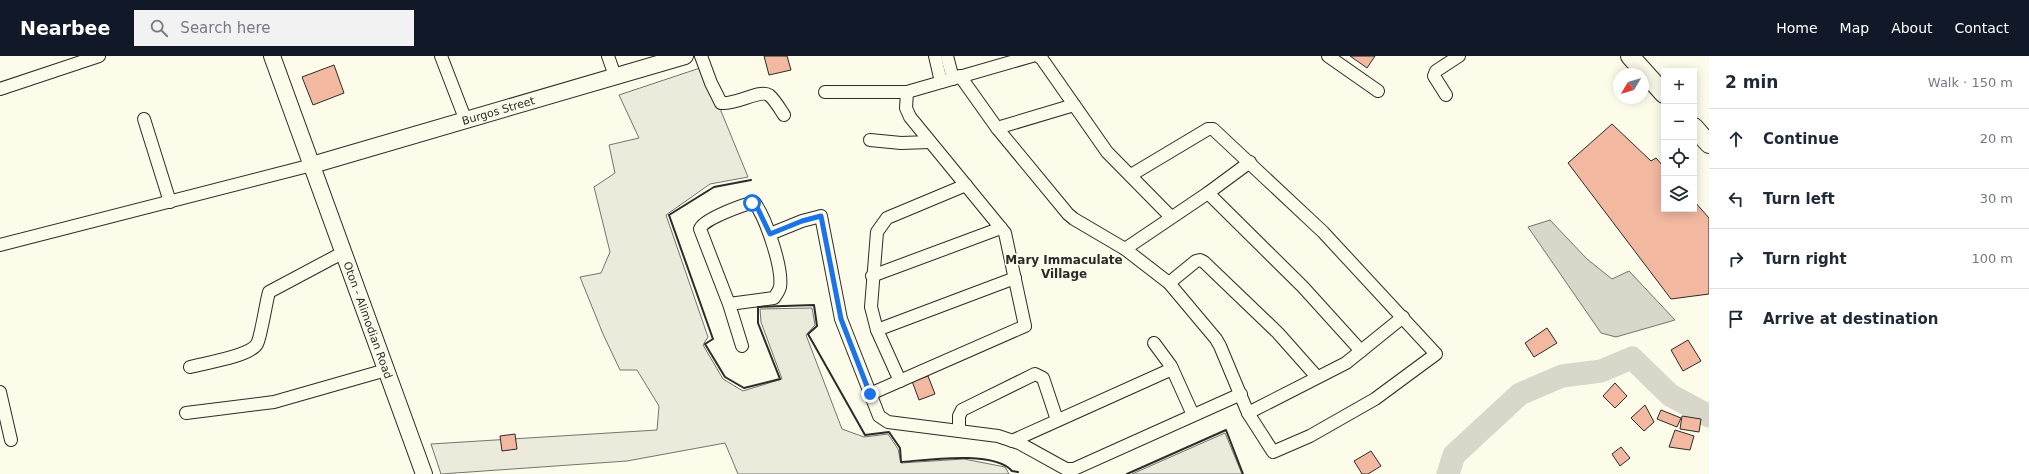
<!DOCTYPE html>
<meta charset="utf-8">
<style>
:root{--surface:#fff;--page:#f2f2f3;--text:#1f2937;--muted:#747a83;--line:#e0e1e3;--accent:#111827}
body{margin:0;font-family:"DejaVu Sans",sans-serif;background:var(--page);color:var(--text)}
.controls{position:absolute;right:12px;top:12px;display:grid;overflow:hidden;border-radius:0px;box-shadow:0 2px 10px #0003}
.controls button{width:36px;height:36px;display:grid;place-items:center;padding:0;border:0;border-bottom:1px solid var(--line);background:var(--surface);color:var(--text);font:20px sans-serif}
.compass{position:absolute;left:1613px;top:12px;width:36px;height:36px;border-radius:50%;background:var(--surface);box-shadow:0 2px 10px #0003;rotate:232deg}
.stop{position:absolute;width:12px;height:12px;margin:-9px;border:3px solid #1a73e8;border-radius:50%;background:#fff}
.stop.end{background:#1a73e8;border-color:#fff;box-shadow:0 1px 4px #0008}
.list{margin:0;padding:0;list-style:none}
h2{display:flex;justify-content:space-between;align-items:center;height:52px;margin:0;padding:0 16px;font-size:17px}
h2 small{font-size:13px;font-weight:400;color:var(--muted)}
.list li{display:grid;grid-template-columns:26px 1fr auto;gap:12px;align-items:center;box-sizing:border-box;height:60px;padding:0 16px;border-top:1px solid var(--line)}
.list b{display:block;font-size:15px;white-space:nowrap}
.list em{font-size:13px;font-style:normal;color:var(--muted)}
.icon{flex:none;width:22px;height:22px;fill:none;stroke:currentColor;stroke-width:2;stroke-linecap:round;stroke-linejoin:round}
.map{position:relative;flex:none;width:1709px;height:418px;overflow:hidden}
header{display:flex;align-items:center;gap:24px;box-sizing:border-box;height:56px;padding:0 20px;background:var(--accent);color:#fff}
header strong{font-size:19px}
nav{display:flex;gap:22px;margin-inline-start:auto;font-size:14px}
.search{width:280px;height:36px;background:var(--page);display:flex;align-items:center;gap:10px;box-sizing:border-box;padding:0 14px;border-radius:0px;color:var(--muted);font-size:15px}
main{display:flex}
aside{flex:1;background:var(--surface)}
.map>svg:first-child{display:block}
.green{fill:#ecebdb;stroke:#74746e}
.water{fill:#d8d7c9;stroke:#74746e}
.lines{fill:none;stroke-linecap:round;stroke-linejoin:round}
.river{stroke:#d8d7c9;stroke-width:23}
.building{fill:#f2b8a0;stroke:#2b2b2b}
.street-casing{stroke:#2b2b2b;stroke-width:14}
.secondary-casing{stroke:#2b2b2b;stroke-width:18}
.primary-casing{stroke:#2b2b2b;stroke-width:20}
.street{stroke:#fdfbea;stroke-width:12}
.secondary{stroke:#fdfbea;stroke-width:16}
.primary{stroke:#fdfbea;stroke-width:18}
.wall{stroke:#2b2b2b;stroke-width:2}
.route{stroke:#1a73e8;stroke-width:5}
.labels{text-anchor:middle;stroke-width:3;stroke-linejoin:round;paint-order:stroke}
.street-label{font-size:11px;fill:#2b2b2b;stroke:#fdfbea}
.neighbourhood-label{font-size:12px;font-weight:bold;fill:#2b2b2b;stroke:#fdfbea}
</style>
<header>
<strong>Nearbee</strong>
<div class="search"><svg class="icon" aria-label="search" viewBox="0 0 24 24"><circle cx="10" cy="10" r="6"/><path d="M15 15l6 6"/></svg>Search here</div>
<nav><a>Home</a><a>Map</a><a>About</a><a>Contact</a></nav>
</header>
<main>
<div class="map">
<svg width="1709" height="418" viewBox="0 0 1709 418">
<rect width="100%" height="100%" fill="#fdfbea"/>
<g class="green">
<path d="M703,11l45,110 -38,7 -44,31 42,122 -5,8 20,34 20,12 39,-12 -21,-57 -1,-13 52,-1 3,17 -9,10 36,94 22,8 24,-3 10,15 3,14 63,-4 41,8 4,7h-271l-13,-31 -98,18 -186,13 -10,-30 226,-14 2,-24 -22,-36h-17l-17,-36 -23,-57 21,-4 9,-21 -16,-65 21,-14 -6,-28 30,-7 -20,-43z"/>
<path d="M1225,377l17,41h-110z"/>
</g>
<path class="water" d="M1550,164l37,39 25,20 17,-8 46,49 -59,17 -15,-4 -73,-106z"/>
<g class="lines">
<path class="river" d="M1448,418l6,-19 66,-61 42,-18 39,-5 31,-13 38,37 39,21"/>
</g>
<g class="building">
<path d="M764,0h23l4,14 -22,5z"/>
<path d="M1350,0h25l-8,12z"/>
<path d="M334,9l10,28 -31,12 -11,-28z"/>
<path d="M1612,68l39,37 5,-3 8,9v42h30v-8l15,17v76l-38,5 -103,-136z"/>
<path d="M1547,272l10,15 -23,14 -9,-14z"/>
<path d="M1688,284l13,21 -18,10 -12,-21z"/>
<path d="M928,320l7,18 -16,6 -7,-19z"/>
<path d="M1615,327l12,13 -12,12 -12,-12z"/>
<path d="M1645,349l9,17 -10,9 -13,-13z"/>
<path d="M1661,354l20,8 -4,9 -20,-8z"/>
<path d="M1682,360l19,3 -2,13 -19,-3z"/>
<path d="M1675,374l19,6 -4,14 -21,-3z"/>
<path d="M515,378l2,15 -15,2 -2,-15z"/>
<path d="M1621,391l9,11 -10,8 -8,-12z"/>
<path d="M1371,395l10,15 -13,8h-6l-8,-13z"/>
</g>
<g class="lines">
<g class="street-casing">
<g id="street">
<path d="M441,0l25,65"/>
<path d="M608,0l7,20"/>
<path d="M701,0l10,27 10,20c15,2 39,-14 48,-8 6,5 11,14 15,20"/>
<path d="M935,0l6,26"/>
<path d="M947,0l6,23"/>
<path d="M1038,0l4,3 65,93 64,65"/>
<path d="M1328,0l50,35"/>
<path d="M960,20l37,52 71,86 6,5 51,30 44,34 47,56 4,7 28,67 25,39 37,-16 65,-37 61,-45 -113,-122 -110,-103h-5l-77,46"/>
<path d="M0,33l99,-33"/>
<path d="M825,36h82l125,-36"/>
<path d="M1446,39l-12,-19 2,-5 23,-15"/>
<path d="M144,63l26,83"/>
<path d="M997,72l77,-23"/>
<path d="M870,84l31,3 29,-1"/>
<path d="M1208,137l95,94 58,64"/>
<path d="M770,178l32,-13 19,-5 20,103 38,97 9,6 110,14 21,7 47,26h8l167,-75"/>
<path d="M0,189l312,-80"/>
<path d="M1125,193l83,-56 42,-31"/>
<path d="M872,220l129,-48"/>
<path d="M1169,227l27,-22 4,-1 4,2 74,71 39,44"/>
<path d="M729,248l45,-6c2,-3 5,-7 6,-11 3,-19 -14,-69 -26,-85 -11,3 -51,17 -54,27l29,75 13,42"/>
<path d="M877,274l138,-52"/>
<path d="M1154,287l17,23 22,49"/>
<path d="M190,311c14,-4 59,-10 67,-23 4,-7 9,-42 12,-52l75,-40"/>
<path d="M900,325l-23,-51 -6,-23 6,-75 10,-14 79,-33"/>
<path d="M0,336l11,48"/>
<path d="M870,338l155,-68 -20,-93 -95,-116 -4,-9 1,-16"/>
<path d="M186,357l88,-11 112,-32"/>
<path d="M1248,357l98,-50 57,-46"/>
<path d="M959,375v-15l3,-6 73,-36 8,4 14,42"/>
<path d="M1012,385l160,-72"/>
</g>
</g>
<g class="secondary-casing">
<g id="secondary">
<path id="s1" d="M272,0l152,418"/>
<path id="s2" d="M312,109l373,-109"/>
</g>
</g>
<g class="primary-casing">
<g id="primary">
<path d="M1630,0l34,38"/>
<path d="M1694,71l15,17"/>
</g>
</g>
<use href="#street" class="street"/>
<use href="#secondary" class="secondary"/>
<use href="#primary" class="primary"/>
<g class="wall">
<path d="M751,124l-37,7 -45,28 44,124 -8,5 20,33 19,11 36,-9 -22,-56v-16l56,-2 3,21 -9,8 57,101 24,-3 11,16 1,14c26,-2 93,-12 111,9l6,1"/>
<path d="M1127,418l99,-44 17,44"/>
</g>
</g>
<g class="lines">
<path class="route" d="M752,147l2,-1 2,3 14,29 32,-13 19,-5 20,103 29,75"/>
</g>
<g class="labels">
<g class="street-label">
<text dy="4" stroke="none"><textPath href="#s2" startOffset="194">Burgos Street</textPath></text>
<text dy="4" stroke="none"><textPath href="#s1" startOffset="281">Oton - Alimodian Road</textPath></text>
</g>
<g class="neighbourhood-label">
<text x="1064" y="208">Mary Immaculate<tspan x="1064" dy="14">Village</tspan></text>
</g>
</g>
</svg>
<div class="controls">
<button>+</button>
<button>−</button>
<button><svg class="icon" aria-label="locate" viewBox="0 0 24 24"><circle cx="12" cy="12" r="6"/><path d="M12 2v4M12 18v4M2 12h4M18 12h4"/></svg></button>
<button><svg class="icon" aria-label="layers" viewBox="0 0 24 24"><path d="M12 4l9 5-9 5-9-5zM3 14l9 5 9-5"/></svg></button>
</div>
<svg class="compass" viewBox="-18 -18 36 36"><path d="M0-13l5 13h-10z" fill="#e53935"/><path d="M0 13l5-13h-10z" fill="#747a83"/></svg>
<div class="stop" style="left:752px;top:147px"></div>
<div class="stop end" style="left:870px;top:338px"></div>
</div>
<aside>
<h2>2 min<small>Walk · 150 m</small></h2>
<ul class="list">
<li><svg class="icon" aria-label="ahead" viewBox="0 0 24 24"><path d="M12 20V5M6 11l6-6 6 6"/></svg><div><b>Continue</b></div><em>20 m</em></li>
<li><svg class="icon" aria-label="left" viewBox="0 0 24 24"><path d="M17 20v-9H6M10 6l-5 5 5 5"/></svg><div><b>Turn left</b></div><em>30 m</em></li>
<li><svg class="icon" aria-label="right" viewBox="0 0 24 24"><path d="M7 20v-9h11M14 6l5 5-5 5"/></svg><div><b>Turn right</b></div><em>100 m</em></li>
<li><svg class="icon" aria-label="arrive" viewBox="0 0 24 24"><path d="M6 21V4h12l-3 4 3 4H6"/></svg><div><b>Arrive at destination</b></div></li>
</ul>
</aside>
</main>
